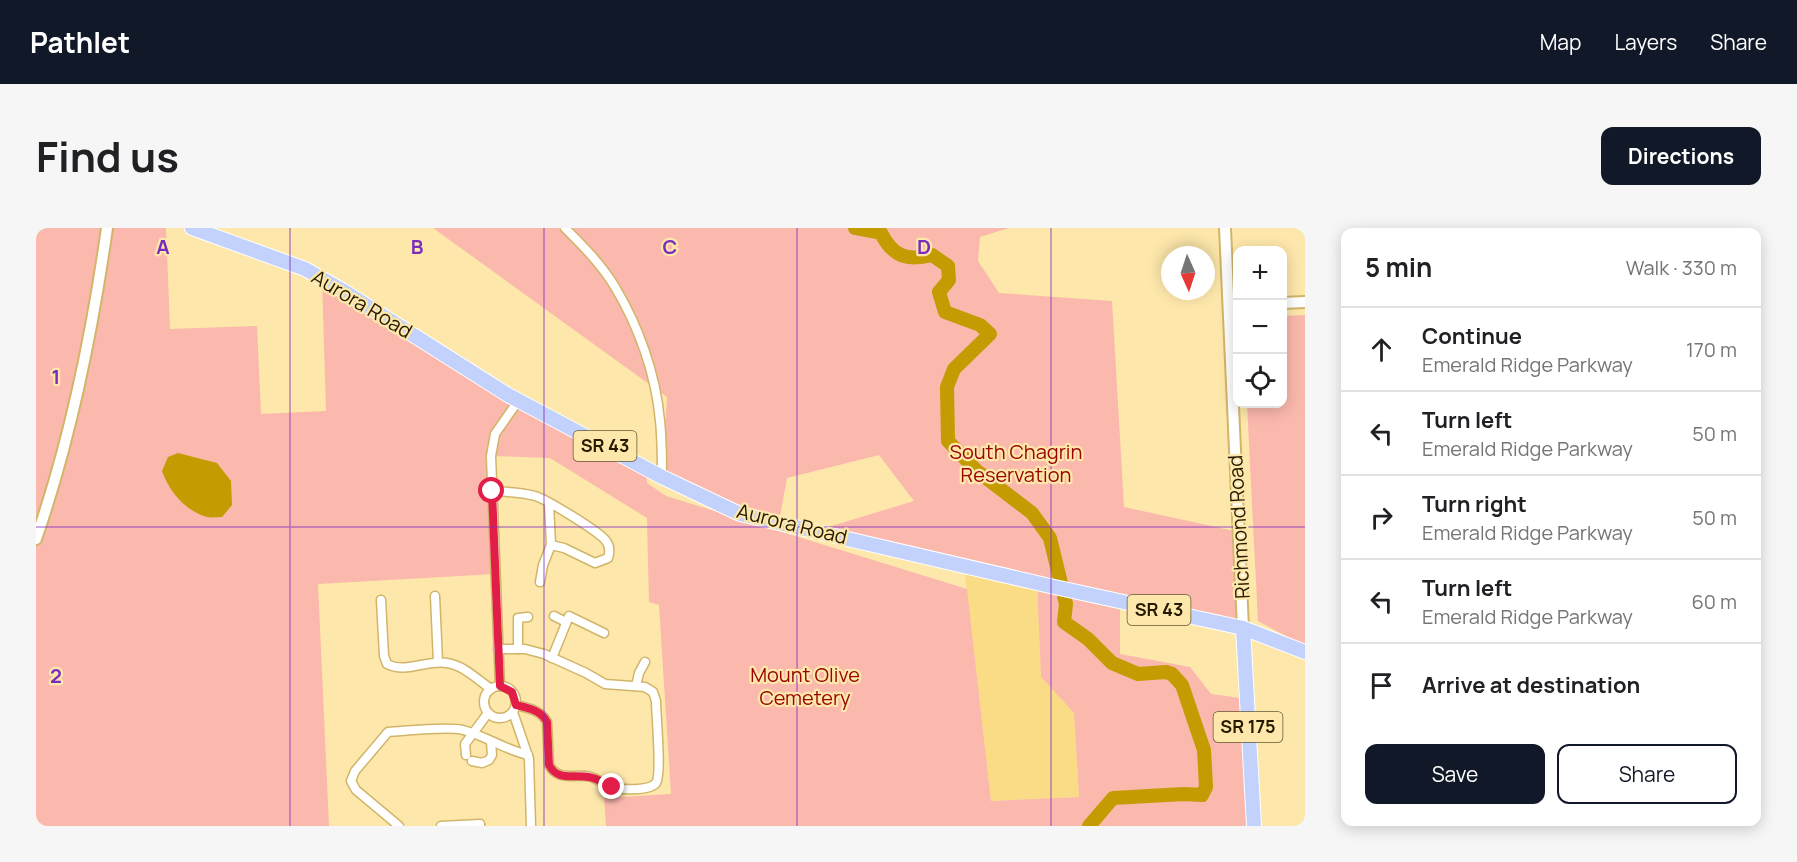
<!DOCTYPE html>
<meta charset="utf-8">
<style>
:root{--surface:#fff;--page:#f6f6f6;--text:#202124;--muted:#757577;--line:#e0e0e0;--accent:#111827}
body{margin:0;font-family:Manrope,sans-serif;background:var(--page);color:var(--text)}
.controls{position:absolute;right:18px;top:18px;display:grid;overflow:hidden;border-radius:12px;box-shadow:0 3px 15px #0003}
.controls button{width:54px;height:54px;display:grid;place-items:center;padding:0;border:0;border-bottom:2px solid var(--line);background:var(--surface);color:var(--text);font:30px sans-serif}
.compass{position:absolute;left:1125px;top:18px;width:54px;height:54px;border-radius:50%;background:var(--surface);box-shadow:0 3px 15px #0003;rotate:177deg}
.stop{position:absolute;width:18px;height:18px;margin:-14px;border:4px solid #e11d48;border-radius:50%;background:#fff}
.stop.end{background:#e11d48;border-color:#fff;box-shadow:0 2px 6px #0008}
.list{margin:0;padding:0;list-style:none}
h2{display:flex;justify-content:space-between;align-items:center;height:78px;margin:0;padding:0 24px;font-size:26px}
h2 small{font-size:20px;font-weight:400;color:var(--muted)}
.list li{display:grid;grid-template-columns:39px 1fr auto;gap:18px;align-items:center;box-sizing:border-box;height:84px;padding:0 24px;border-top:2px solid var(--line)}
.list b{display:block;font-size:22px;white-space:nowrap}
.list p{margin:0;font-size:20px;white-space:nowrap;color:var(--muted)}
.list em{font-size:20px;font-style:normal;color:var(--muted)}
.actions{display:flex;gap:12px;padding:18px 24px}
.actions a{flex:1;padding:14px 0;border:2px solid var(--accent);border-radius:12px;text-align:center;font-size:21px;color:var(--accent)}
.actions .main{background:var(--accent);color:#fff}
.icon{flex:none;width:33px;height:33px;fill:none;stroke:currentColor;stroke-width:2;stroke-linecap:round;stroke-linejoin:round}
.map{position:relative;flex:none;width:1269px;height:598px;overflow:hidden;border-radius:12px}
header{display:flex;align-items:center;gap:36px;box-sizing:border-box;height:84px;padding:0 30px;background:var(--accent);color:#fff}
header strong{font-size:28px}
nav{display:flex;gap:33px;margin-inline-start:auto;font-size:21px}
.intro{display:flex;align-items:center;justify-content:space-between;box-sizing:border-box;height:144px;padding:0 36px}
h1{margin:0;font-size:42px}
.button{padding:15px 27px;border-radius:12px;background:var(--accent);color:#fff;font-size:21px;font-weight:700}
main{display:flex;gap:36px;padding:0 36px}
aside{flex:1;background:var(--surface);border-radius:12px;box-shadow:0 3px 15px #0003}
.map>svg:first-child{display:block}
.built{fill:#fbdc86}
.green{fill:#fbb8ad}
.water{fill:#c49b00}
.lines{fill:none;stroke-linecap:round;stroke-linejoin:round}
.river{stroke:#c49b00;stroke-width:14}
.minor-casing{stroke:#d1b569;stroke-width:11}
.tertiary-casing{stroke:#d1b569;stroke-width:14}
.primary-casing{stroke:#fff;stroke-width:16}
.minor{stroke:#fff;stroke-width:8}
.tertiary{stroke:#fff;stroke-width:10}
.primary{stroke:#c3d2fd;stroke-width:14}
.route{stroke:#e11d48;stroke-width:8}
.grid{fill:none;stroke:#7b2cbf;stroke-width:1.5;stroke-opacity:0.55}
.labels{text-anchor:middle;stroke-width:4.5;stroke-linejoin:round;paint-order:stroke}
.shield{fill:#fde7aa;stroke:#665833;stroke-width:1.5}
.shield-label{font-size:18px;font-weight:bold;fill:#251a00}
.street-label{font-size:20px;fill:#251a00;stroke:#fde7aa}
.park-label{font-size:20px;fill:#990400;stroke:#fde7aa}
.grid-label{font-size:20px;text-anchor:middle;font-weight:bold;fill:#7b2cbf;stroke:#fde7aa;stroke-width:4.5;stroke-linejoin:round;paint-order:stroke}
</style>
<header>
<strong>Pathlet</strong>
<nav><a>Map</a><a>Layers</a><a>Share</a></nav>
</header>
<div class="intro"><h1>Find us</h1><a class="button">Directions</a></div>
<main>
<div class="map">
<svg width="1269" height="598" viewBox="0 0 1269 598">
<rect width="100%" height="100%" fill="#fde7aa"/>
<path class="built" d="M928,338l73,17 4,94 33,36 5,84 -88,4z"/>
<g class="green">
<path d="M0,0h130l4,101 87,-3 4,88 65,-3 -4,-132 324,189 1,15 19,13 301,93 24,212 88,-4 -5,-84 -33,-36 -4,-94 -222,-52 99,-30 -35,-46 -92,23 -8,44 -117,-45 5,-80 -234,-169h576l-29,9 -2,24 21,32 113,8 12,206 115,25 4,96 -123,-26v52l70,13 21,27 36,5 7,127h-648l-2,-28 67,-4 -12,-189 -10,-3 -2,-84 -97,-60 -58,-2 3,118 -177,10 11,242h-293z"/>
<path d="M1269,87v331l-47,-25 -11,-217h35l1,-88z"/>
</g>
<path class="water" d="M142,225l39,10 14,18 1,24 -10,12c-5,0 -11,1 -15,0 -22,-6 -38,-26 -45,-46l6,-14z"/>
<g class="lines">
<path class="river" d="M819,0l26,5c12,24 26,28 51,22l16,11 1,14 -10,12 6,20 35,13 10,9 -36,35 -7,18 1,54 29,30 55,42 18,25 16,66 -2,18 24,17 24,24 26,11 28,-2 6,2 10,11 22,65 2,37 -4,8 -18,-1 -71,4 -24,28"/>
<g class="minor-casing">
<g id="minor">
<path d="M529,0c18,18 37,37 50,59 24,40 41,88 45,134 2,19 2,37 2,56"/>
<path d="M456,263c14,1 29,1 43,5 11,3 65,36 71,45 4,5 4,11 2,17l-13,5 -31,-15 -13,-3"/>
<path d="M504,354l3,-17 8,-20 -2,-42"/>
<path d="M399,368l3,66"/>
<path d="M345,372l3,56 3,8c19,10 41,-5 60,-1 16,2 31,17 44,26"/>
<path d="M518,388l12,6"/>
<path d="M462,421h27l19,5 42,19 19,11 40,3 8,5 3,9c0,14 6,74 0,82 -6,8 -35,7 -44,4 -8,-2 -14,-8 -21,-10 -16,-4 -33,5 -42,-12l-2,-43c-6,-12 -19,-14 -31,-17"/>
<path d="M482,421v-31l10,-1"/>
<path d="M516,430l17,-42 35,17"/>
<path d="M464,458l-9,-230 4,-22 23,-33"/>
<path d="M600,458l3,-13 6,-11"/>
<circle cx="464" cy="474" r="16"/>
<path d="M477,484l16,47 2,67"/>
<path d="M430,527l-1,-11 23,-31"/>
<path d="M436,533l10,2 7,-3 3,-5 -1,-13"/>
<path d="M363,598l-43,-36 -5,-9 4,-10 33,-39c18,-1 60,-6 75,-2 23,6 40,19 65,25"/>
<path d="M405,598l39,-2v2"/>
</g>
</g>
<g class="tertiary-casing">
<g id="tertiary">
<path d="M1189,0l18,400"/>
<path d="M1246,75l23,-1"/>
<path d="M0,311c35,-101 56,-205 71,-311"/>
</g>
</g>
<g class="primary-casing">
<g id="primary">
<path d="M156,0l113,41 37,21 166,105 154,82 78,37 310,72 193,42 62,24"/>
<path d="M1207,400l11,198"/>
</g>
</g>
<use href="#minor" class="minor"/>
<use href="#tertiary" class="tertiary"/>
<use href="#primary" class="primary"/>
</g>
<g class="lines">
<path class="route" d="M456,263l8,195 12,6 4,13c12,3 25,5 31,17l2,43c9,17 25,9 40,12 8,1 16,7 23,10"/>
</g>
<path class="grid" d="M254,0v598M508,0v598M761,0v598M1015,0v598M0,299h1269"/>
<g class="labels">
<g class="shield">
<rect x="537.5" y="203" width="63" height="30" rx="4.5"/>
<rect x="1091.5" y="367" width="63" height="30" rx="4.5"/>
<rect x="1177.5" y="484" width="69" height="30" rx="4.5"/>
</g>
<g class="shield-label">
<text x="569" y="224">SR 43</text>
<text x="1123" y="388">SR 43</text>
<text x="1212" y="505">SR 175</text>
</g>
<g class="street-label">
<text transform="translate(326 76) rotate(31)" y="7">Aurora Road</text>
<text transform="translate(756 296) rotate(14)" y="7">Aurora Road</text>
<text transform="translate(1203 299) rotate(-93)" y="7">Richmond Road</text>
</g>
<g class="park-label">
<text x="980" y="231">South Chagrin<tspan x="980" dy="23">Reservation</tspan></text>
<text x="769" y="454">Mount Olive<tspan x="769" dy="23">Cemetery</tspan></text>
</g>
</g>
<g class="grid-label">
<text x="127" y="26">A</text>
<text x="381" y="26">B</text>
<text x="634" y="26">C</text>
<text x="888" y="26">D</text>
<text x="20" y="156">1</text>
<text x="20" y="455">2</text>
</g>
</svg>
<div class="controls">
<button>+</button>
<button>−</button>
<button><svg class="icon" aria-label="locate" viewBox="0 0 24 24"><circle cx="12" cy="12" r="6"/><path d="M12 2v4M12 18v4M2 12h4M18 12h4"/></svg></button>
</div>
<svg class="compass" viewBox="-18 -18 36 36"><path d="M0-13l5 13h-10z" fill="#e53935"/><path d="M0 13l5-13h-10z" fill="#757577"/></svg>
<div class="stop" style="left:456px;top:263px"></div>
<div class="stop end" style="left:576px;top:559px"></div>
</div>
<aside>
<h2>5 min<small>Walk · 330 m</small></h2>
<ul class="list">
<li><svg class="icon" aria-label="ahead" viewBox="0 0 24 24"><path d="M12 20V5M6 11l6-6 6 6"/></svg><div><b>Continue</b><p>Emerald Ridge Parkway</p></div><em>170 m</em></li>
<li><svg class="icon" aria-label="left" viewBox="0 0 24 24"><path d="M17 20v-9H6M10 6l-5 5 5 5"/></svg><div><b>Turn left</b><p>Emerald Ridge Parkway</p></div><em>50 m</em></li>
<li><svg class="icon" aria-label="right" viewBox="0 0 24 24"><path d="M7 20v-9h11M14 6l5 5-5 5"/></svg><div><b>Turn right</b><p>Emerald Ridge Parkway</p></div><em>50 m</em></li>
<li><svg class="icon" aria-label="left" viewBox="0 0 24 24"><path d="M17 20v-9H6M10 6l-5 5 5 5"/></svg><div><b>Turn left</b><p>Emerald Ridge Parkway</p></div><em>60 m</em></li>
<li><svg class="icon" aria-label="arrive" viewBox="0 0 24 24"><path d="M6 21V4h12l-3 4 3 4H6"/></svg><div><b>Arrive at destination</b></div></li>
</ul>
<div class="actions"><a class="main">Save</a><a>Share</a></div>
</aside>
</main>
